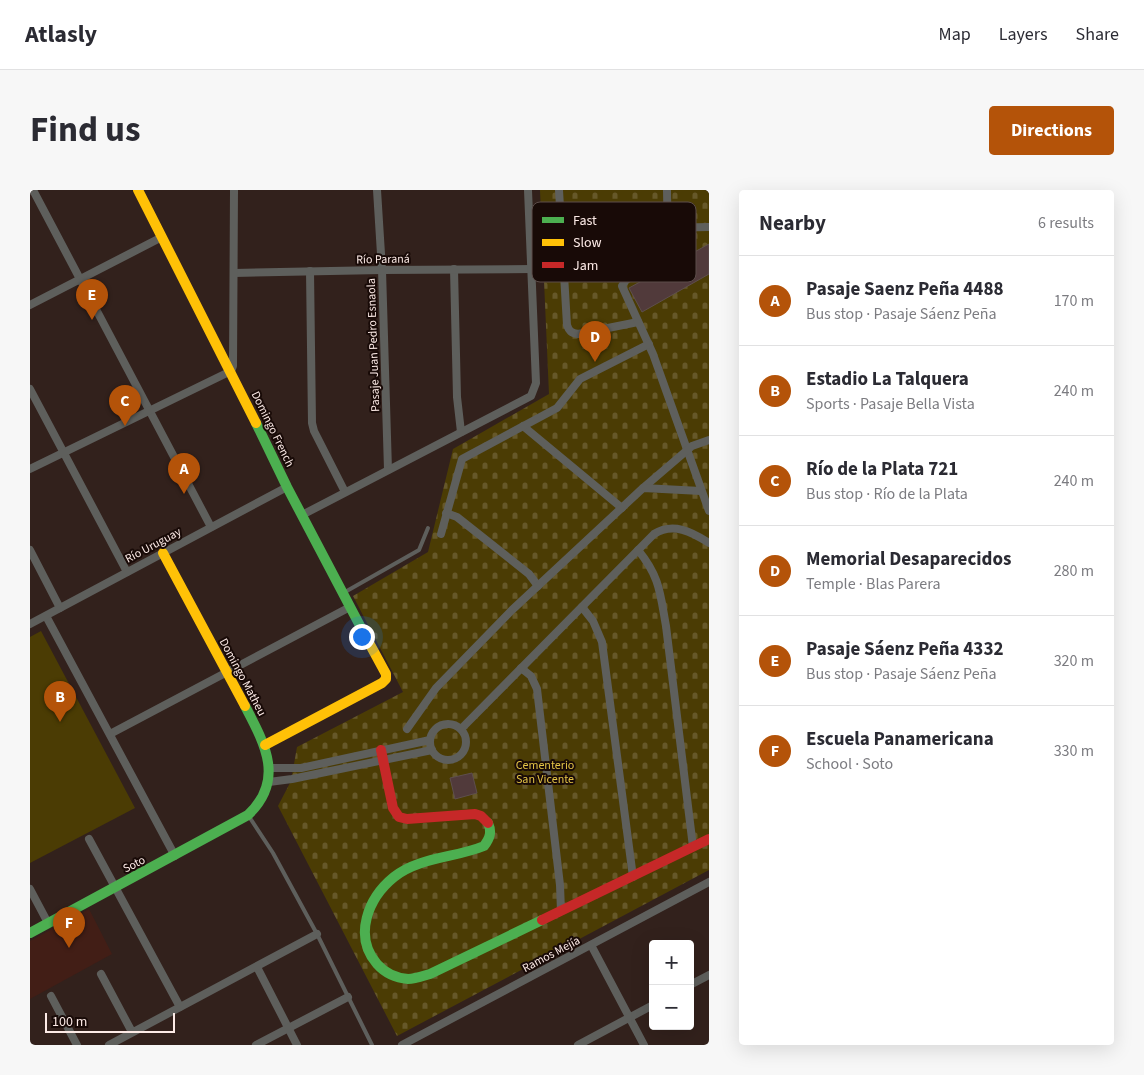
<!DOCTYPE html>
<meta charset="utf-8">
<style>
:root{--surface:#fff;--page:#f7f7f7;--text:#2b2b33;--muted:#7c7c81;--line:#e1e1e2;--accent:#b45309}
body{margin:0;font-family:"Source Sans 3",sans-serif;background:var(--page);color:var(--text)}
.controls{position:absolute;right:15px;bottom:15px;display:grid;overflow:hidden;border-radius:5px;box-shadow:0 5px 20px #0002}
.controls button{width:45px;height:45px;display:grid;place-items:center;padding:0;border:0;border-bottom:1px solid var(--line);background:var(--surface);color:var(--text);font:25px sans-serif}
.scale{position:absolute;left:15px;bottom:12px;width:130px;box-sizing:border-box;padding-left:5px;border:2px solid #fceae6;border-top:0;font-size:14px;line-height:18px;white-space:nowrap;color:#fceae6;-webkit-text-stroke:4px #180a07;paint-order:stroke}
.you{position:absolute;left:331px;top:446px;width:18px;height:18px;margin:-12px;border:4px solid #fff;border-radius:50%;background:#1a73e8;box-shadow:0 0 0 8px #1a73e833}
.badge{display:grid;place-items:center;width:32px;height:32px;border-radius:50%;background:var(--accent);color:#fff;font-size:16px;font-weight:700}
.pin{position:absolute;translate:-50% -41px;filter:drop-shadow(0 1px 2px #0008)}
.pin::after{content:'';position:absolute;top:26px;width:18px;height:15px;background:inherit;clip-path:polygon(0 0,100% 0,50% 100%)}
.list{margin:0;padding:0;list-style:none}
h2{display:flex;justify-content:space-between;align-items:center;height:65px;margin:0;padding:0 20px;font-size:21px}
h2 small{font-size:16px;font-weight:400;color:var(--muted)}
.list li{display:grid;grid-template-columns:32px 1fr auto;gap:15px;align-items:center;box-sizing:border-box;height:90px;padding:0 20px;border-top:1px solid var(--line)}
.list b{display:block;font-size:19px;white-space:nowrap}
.list p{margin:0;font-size:16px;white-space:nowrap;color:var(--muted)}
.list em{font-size:16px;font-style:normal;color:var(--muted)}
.map{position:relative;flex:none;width:679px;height:855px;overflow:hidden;border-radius:5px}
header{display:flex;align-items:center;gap:30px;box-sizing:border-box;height:70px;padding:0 25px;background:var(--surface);border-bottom:1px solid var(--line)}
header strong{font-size:24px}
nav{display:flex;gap:28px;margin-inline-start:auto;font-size:18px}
.intro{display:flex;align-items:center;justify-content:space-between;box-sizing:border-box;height:120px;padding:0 30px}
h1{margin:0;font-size:35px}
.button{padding:12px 22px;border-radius:5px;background:var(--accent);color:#fff;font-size:18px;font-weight:700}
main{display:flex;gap:30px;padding:0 30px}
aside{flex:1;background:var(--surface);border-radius:5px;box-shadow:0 5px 20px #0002}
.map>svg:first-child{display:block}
.built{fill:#421e16}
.cemetery{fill:url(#cemetery-stones)}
.pitch{fill:#4b3c04}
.building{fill:#513a3b;stroke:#5e4f4d}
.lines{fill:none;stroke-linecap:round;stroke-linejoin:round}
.lane{stroke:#5e5f5c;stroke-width:4}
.street{stroke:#5e5f5c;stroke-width:8}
.fast{stroke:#4caf50;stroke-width:10}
.slow{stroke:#ffc107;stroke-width:10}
.jam{stroke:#c62828;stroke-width:10}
.labels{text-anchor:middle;stroke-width:4;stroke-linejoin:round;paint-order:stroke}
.street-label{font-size:12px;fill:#fceae6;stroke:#180a07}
.park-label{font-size:12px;fill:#e3c346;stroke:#180a07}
.key{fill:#180a07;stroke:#5c4d4a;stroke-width:1}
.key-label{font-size:14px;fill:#fceae6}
</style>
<header>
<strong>Atlasly</strong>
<nav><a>Map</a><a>Layers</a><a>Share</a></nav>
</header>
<div class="intro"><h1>Find us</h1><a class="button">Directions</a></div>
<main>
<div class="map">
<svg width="679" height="855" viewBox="0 0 679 855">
<defs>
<pattern id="cemetery-stones" width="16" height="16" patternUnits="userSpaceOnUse" patternTransform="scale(1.25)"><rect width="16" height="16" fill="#4b3c04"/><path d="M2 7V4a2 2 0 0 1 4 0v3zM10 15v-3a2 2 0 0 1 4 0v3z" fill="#665829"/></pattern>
</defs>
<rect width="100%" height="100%" fill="#32211c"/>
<path class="built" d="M59,719l23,45 -82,45v-58z"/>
<path class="cemetery" d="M510,0h169v680l-312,166 -119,-230 13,-25 6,-34 106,-55 -50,-96 75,-44 25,-103 96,-55z"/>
<path class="pitch" d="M11,441l94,177 -105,55v-226z"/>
<g class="building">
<path d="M679,54v30l-67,38 -13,-24z"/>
<path d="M442,583l5,20 -22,6 -5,-21z"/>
</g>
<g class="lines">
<g class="lane">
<path d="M315,402l74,-42 9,-22"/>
<path d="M218,625l25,38 44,81 55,111"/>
</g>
<g class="street">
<path d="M3,0l178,337"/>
<path d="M347,0l5,80 6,200"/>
<path d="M529,0l8,135c2,6 4,8 11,9l60,-12"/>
<path d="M637,0l1,62 -2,4 -40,24 -4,6 31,68 56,157"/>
<path d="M531,40l148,-3"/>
<path d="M424,79l3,128 4,35"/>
<path d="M280,81l2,152 2,8 31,61"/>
<path d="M204,83l148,-3 151,-1"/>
<path d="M0,115l132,-68"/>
<path d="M0,199l97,183"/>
<path d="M493,236l99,82"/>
<path d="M0,279l201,-98 2,-5 1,-176"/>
<path d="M613,298l49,-42 17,-6"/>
<path d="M416,323l11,4 72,57 9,12"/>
<path d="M272,325l229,-119 5,-13 -8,-193"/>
<path d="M411,344l21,-75 95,-51 23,-29 69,-35"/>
<path d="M0,360l30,58"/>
<path d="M608,360c22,27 22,43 28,76l27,221"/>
<path d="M552,417l11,14 9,21 31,235"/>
<path d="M16,426l129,240"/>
<path d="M0,434l257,-137"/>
<path d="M491,478l10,8 6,13 23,196 1,26"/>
<circle cx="418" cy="552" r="18"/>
<path d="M377,539l29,-41 76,-78 131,-122 58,3"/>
<path d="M431,539l193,-195c19,-12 38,-2 55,9"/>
<path d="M80,544l240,-127"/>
<path d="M239,578h32l129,-28"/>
<path d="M239,592l23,-3 140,-29"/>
<path d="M59,649l91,168"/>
<path d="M0,699l18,34"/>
<path d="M561,755l53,100"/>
<path d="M227,777l40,78"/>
<path d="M71,784l31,58"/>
<path d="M660,795l19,-10"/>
<path d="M21,806l26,49"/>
<path d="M79,855l208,-111"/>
<path d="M226,855l92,-48"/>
<path d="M372,855l307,-163"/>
<path d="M548,855l75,-40"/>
</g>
<g class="fast">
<path d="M226,233l31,64 80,152"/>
<path d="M458,633c4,9 2,15 -4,23 -29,12 -65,11 -90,31 -26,21 -41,59 -17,87 8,9 19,14 31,15 7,0 15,-3 22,-5l112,-54"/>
<path d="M0,743l218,-118c37,-35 17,-71 -3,-109"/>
</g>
<g class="slow">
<path d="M108,0l118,233"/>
<path d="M133,363l82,153"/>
<path d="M235,555l117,-62 4,-4v-5l-19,-35"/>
</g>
<g class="jam">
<path d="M351,560l12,58 6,9 8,2 68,-5 6,2 7,7"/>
<path d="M512,730l167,-81"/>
</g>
</g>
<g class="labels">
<g class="street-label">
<text transform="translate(353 69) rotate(-1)" y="4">Río Paraná</text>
<text transform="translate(343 155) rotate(-92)" y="4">Pasaje Juan Pedro Esnaola</text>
<text transform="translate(243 239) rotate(64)" y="4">Domingo French</text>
<text transform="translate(123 355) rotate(-28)" y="4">Río Uruguay</text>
<text transform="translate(213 487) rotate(62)" y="4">Domingo Matheu</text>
<text transform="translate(104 674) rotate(-27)" y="4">Soto</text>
<text transform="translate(521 764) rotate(-28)" y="4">Ramos Mejía</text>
</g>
<g class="park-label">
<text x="515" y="579">Cementerio<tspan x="515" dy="14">San Vicente</tspan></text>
</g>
</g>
<rect x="502" y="12" width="164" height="80" rx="8" class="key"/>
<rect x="512" y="27" width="22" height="6" fill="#4caf50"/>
<rect x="512" y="49" width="22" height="7" fill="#ffc107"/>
<rect x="512" y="72" width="22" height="6" fill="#c62828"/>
<g class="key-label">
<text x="543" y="35">Fast</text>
<text x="543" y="57">Slow</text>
<text x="543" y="80">Jam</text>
</g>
</svg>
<div class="controls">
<button>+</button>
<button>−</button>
</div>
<div class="scale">100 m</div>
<div class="you"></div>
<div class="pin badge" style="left:154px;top:304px">A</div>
<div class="pin badge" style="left:30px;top:532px">B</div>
<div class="pin badge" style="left:95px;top:236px">C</div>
<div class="pin badge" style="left:565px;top:172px">D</div>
<div class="pin badge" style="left:62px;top:130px">E</div>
<div class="pin badge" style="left:39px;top:758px">F</div>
</div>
<aside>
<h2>Nearby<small>6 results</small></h2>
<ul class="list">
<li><span class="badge">A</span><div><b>Pasaje Saenz Peña 4488</b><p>Bus stop · Pasaje Sáenz Peña</p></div><em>170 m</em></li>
<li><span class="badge">B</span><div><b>Estadio La Talquera</b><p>Sports · Pasaje Bella Vista</p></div><em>240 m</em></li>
<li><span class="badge">C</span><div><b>Río de la Plata 721</b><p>Bus stop · Río de la Plata</p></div><em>240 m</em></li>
<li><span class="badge">D</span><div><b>Memorial Desaparecidos</b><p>Temple · Blas Parera</p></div><em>280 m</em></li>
<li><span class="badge">E</span><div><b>Pasaje Sáenz Peña 4332</b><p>Bus stop · Pasaje Sáenz Peña</p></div><em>320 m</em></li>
<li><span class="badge">F</span><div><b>Escuela Panamericana</b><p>School · Soto</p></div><em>330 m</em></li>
</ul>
</aside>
</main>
